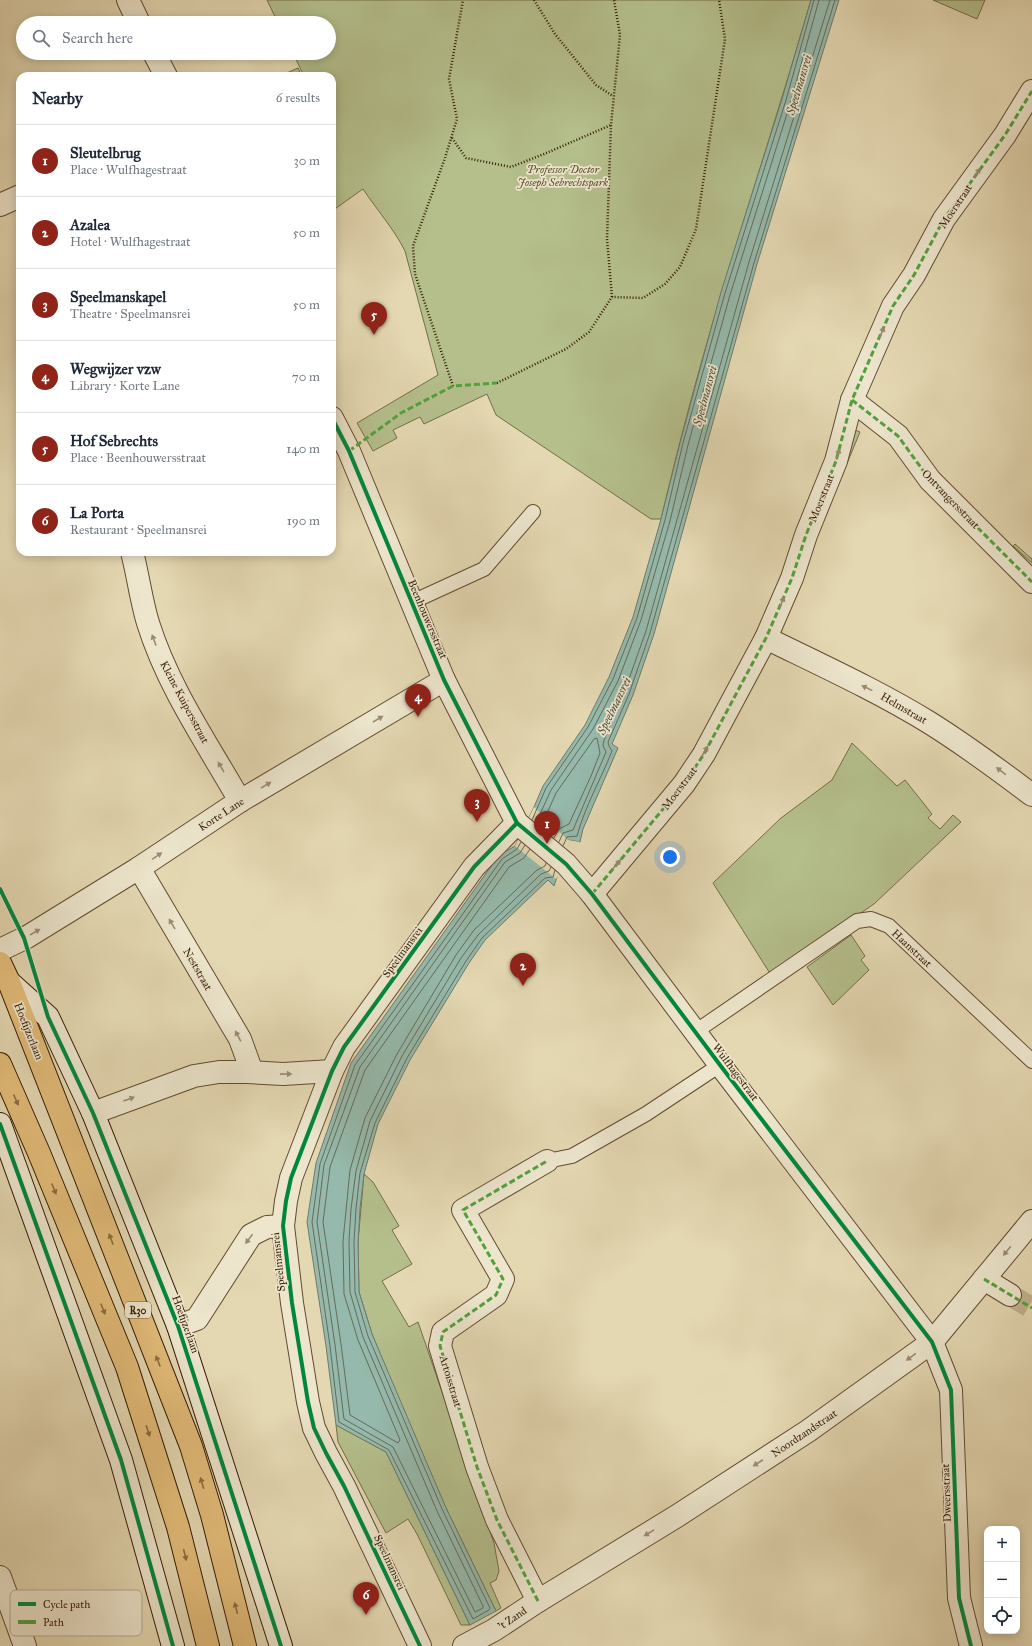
<!DOCTYPE html>
<meta charset="utf-8">
<style>
:root{--surface:#fff;--page:#f6f6f7;--text:#1f2937;--muted:#747a83;--line:#e0e1e3;--accent:#8f2418}
body{margin:0;font-family:"IM FELL Great Primer",serif;background:var(--page);color:var(--text)}
.controls{position:absolute;right:12px;bottom:12px;display:grid;overflow:hidden;border-radius:8px;box-shadow:0 2px 10px #0003}
.controls button{width:36px;height:36px;display:grid;place-items:center;padding:0;border:0;border-bottom:1px solid var(--line);background:var(--surface);color:var(--text);font:20px sans-serif}
.you{position:absolute;left:670px;top:857px;width:14px;height:14px;margin:-10px;border:3px solid #fff;border-radius:50%;background:#1a73e8;box-shadow:0 0 0 6px #1a73e833}
.badge{display:grid;place-items:center;width:26px;height:26px;border-radius:50%;background:var(--accent);color:#fff;font-size:13px;font-weight:700}
.pin{position:absolute;translate:-50% -33px;filter:drop-shadow(0 1px 2px #0008)}
.pin::after{content:'';position:absolute;top:21px;width:14px;height:12px;background:inherit;clip-path:polygon(0 0,100% 0,50% 100%)}
.list{margin:0;padding:0;list-style:none}
h2{display:flex;justify-content:space-between;align-items:center;height:52px;margin:0;padding:0 16px;font-size:17px}
h2 small{font-size:13px;font-weight:400;color:var(--muted)}
.list li{display:grid;grid-template-columns:26px 1fr auto;gap:12px;align-items:center;box-sizing:border-box;height:72px;padding:0 16px;border-top:1px solid var(--line)}
.list b{display:block;font-size:15px;white-space:nowrap}
.list p{margin:0;font-size:13px;white-space:nowrap;color:var(--muted)}
.list em{font-size:13px;font-style:normal;color:var(--muted)}
.icon{flex:none;width:22px;height:22px;fill:none;stroke:currentColor;stroke-width:2;stroke-linecap:round;stroke-linejoin:round}
.map{position:relative;flex:none;width:1032px;height:1646px;overflow:hidden}
.search{position:absolute;background:var(--surface);box-shadow:0 2px 10px #0003;left:16px;top:16px;width:320px;height:44px;display:flex;align-items:center;gap:10px;box-sizing:border-box;padding:0 14px;border-radius:22px;color:var(--muted);font-size:15px}
.panel{position:absolute;background:var(--surface);box-shadow:0 2px 10px #0003;left:16px;top:72px;width:320px;height:484px;border-radius:12px}
.map>svg:first-child{display:block}
.green{fill:#b4bf8c;stroke:#756e48}
.water{fill:#95baad;stroke:#6f7b69}
.pier{fill:#e4d8b2}
.lines{fill:none;stroke-linecap:round;stroke-linejoin:round}
.shore{stroke:#666b58;stroke-width:1}
.street-tunnel{stroke:#c1b28f;stroke-width:22;stroke-dasharray:22 11;stroke-linecap:butt}
.lane-casing{stroke:#624b30;stroke-width:16}
.street-casing{stroke:#624b30;stroke-width:24}
.secondary-casing{stroke:#361c04;stroke-width:24}
.primary-casing{stroke:#361c04;stroke-width:24}
.path{stroke:#361c04;stroke-width:2.5;stroke-dasharray:1 2;stroke-linecap:butt}
.lane{stroke:#ede6cd;stroke-width:14}
.street{stroke:#ede6cd;stroke-width:22}
.secondary{stroke:#ede6cd;stroke-width:22}
.primary{stroke:#e2bc79;stroke-width:22}
.quiet{stroke:#53a13d;stroke-width:3;stroke-dasharray:6 3;stroke-linecap:butt}
.cycleway-casing{stroke:#ede6cd;stroke-width:6}
.cycleway{stroke:#00873e;stroke-width:4}
.oneway{fill:#9b8b73}
.oneway2{fill:#8c6c3e}
.labels{text-anchor:middle;stroke-width:3.5;stroke-linejoin:round;paint-order:stroke}
.shield{fill:#ede6cd;stroke:#6d5940;stroke-width:1}
.shield-label{font-size:10px;font-weight:bold;fill:#361c04}
.park-label{font-size:11px;font-style:italic;fill:#5c4d2d;stroke:#ede6cd}
.street-label{font-size:11px;fill:#361c04;stroke:#ede6cd}
.water-label{font-size:12px;font-style:italic;fill:#524b37;stroke:#ede6cd}
.key{fill:#ede6cd;stroke:#b6a991;stroke-width:1}
.key-label{font-size:11px;fill:#361c04}
</style>
<div class="map">
<svg width="1032" height="1646" viewBox="0 0 1032 1646">
<rect width="100%" height="100%" fill="#e4d8b2"/>
<filter id="stains"><feTurbulence type="fractalNoise" baseFrequency=".005" numOctaves="4"/><feColorMatrix values="0 0 0 0 .2 0 0 0 0 .09 0 0 0 0 .02 0 0 0 .5 -.17"/></filter>
<radialGradient id="worn" r=".72"><stop offset=".6" stop-color="#630" stop-opacity="0"/><stop offset="1" stop-color="#630" stop-opacity=".3"/></radialGradient>
<g class="green">
<path d="M267,0h544c-28,98 -60,194 -89,292 -23,75 -43,151 -61,227h-10l-155,-104 -9,-21 -63,30 -4,-7 -27,13 4,8 -24,13 -16,-28 81,-48 -33,-124c-11,-22 -28,-41 -42,-62l-31,22v-135h-28l-11,-23h36v-30h-51z"/>
<path d="M933,0h52l-8,19z"/>
<path d="M298,68l4,8h-22z"/>
<path d="M855,430l5,2 -19,46 -2,-2z"/>
<path d="M1015,544l17,15v4l-19,-17z"/>
<path d="M852,743l45,43 8,-6 27,34 -4,4 12,11 13,-14 8,7 -87,82 -103,71 -58,-92 68,-65 51,-38z"/>
<path d="M851,935l14,21 -4,4 8,10 -36,35 -26,-38z"/>
<path d="M364,1174l9,8 26,44 -7,4 20,34 -30,17 27,46 9,-5 76,221 5,28 -3,9 -6,3 11,25 -5,3 -50,-103 -56,-129 -18,-45 -13,-42 -1,-50z"/>
<path d="M336,1425l50,27 84,173h-9l-44,-91 -9,-15 -22,14 -48,-91z"/>
</g>
<path class="water" d="M811,0h28l-82,264 -103,370 -21,61 -21,49 6,4 -35,81 -3,13 -11,-2 -15,46 -6,-6 -63,60 -16,23 -59,97 -32,64 -14,50 -4,35 -2,33 1,50 13,42 74,174 50,103 -26,14 -84,-173 -50,-27 -10,-79 -19,-124 9,-59 35,-100 148,-208 16,-9 19,-39 9,-21 42,-61 24,-48 24,-60 28,-98 19,-76 41,-151 61,-193z"/>
<path class="pier" d="M534,807l34,33 12,2 -1,1 -8,-1 -10,30 -5,7 -41,-33z"/>
<g class="lines">
<g class="shore">
<path d="M532,820l14,-32 42,-61 25,-48 24,-61 28,-98 18,-77 42,-150 61,-193 28,-100"/>
<path d="M536,823l15,-33 42,-61 25,-48 23,-61 29,-99 18,-76 42,-150 61,-194 28,-101"/>
<path d="M541,827l15,-34 38,-54 3,-1 3,15 -9,23 -22,48 -10,5 -5,9"/>
<path d="M521,842l-4,7 -15,10 -147,206 -35,99 -8,58 18,124 9,76 50,28 84,169 16,-9 1,-2 -48,-99 -74,-173 -13,-44 -1,-51 2,-32 4,-36 15,-50 32,-65 59,-97 16,-23 63,-60 8,-1 2,-7"/>
<path d="M559,842l4,-9 10,-3 33,-78 -3,-6 1,-6 20,-47 22,-62 103,-369 81,-262"/>
<path d="M525,845l-5,8 -15,9 -145,205 -36,98 -7,57 18,123 9,74 49,28 82,165 8,-4v-2l-46,-95 -74,-174 -13,-45 -1,-51 2,-32 5,-38 14,-50 32,-65 59,-98 17,-23 63,-61 8,-3 2,-4"/>
<path d="M563,846l4,-9 10,-1c8,-30 24,-57 35,-85l-3,-5 -1,-4 21,-48 21,-61 104,-370 81,-263"/>
<path d="M530,849l-6,9 -15,9 -144,203 -35,97 -7,55 18,122 9,71 48,28 2,-3 -42,-100 -14,-46 -1,-53 7,-71 15,-52 32,-64 59,-99 18,-25 63,-60 8,-4 1,-3"/>
</g>
<path class="street-tunnel" d="M1010,1295l22,13"/>
<g class="lane-casing">
<g id="lane">
<path d="M412,602l72,-33 49,-57"/>
<path d="M695,1032l162,-111 14,-2 18,7 143,135"/>
<path d="M547,1161l25,-5 74,-42 74,-49"/>
</g>
</g>
<g class="street-casing">
<g id="street">
<path d="M128,0l11,23"/>
<path d="M154,53l12,23"/>
<path d="M0,205l20,-9"/>
<path d="M852,400l46,36 32,44 102,102"/>
<path d="M332,418l17,33 95,229 73,143 49,41 26,30 128,171 212,277 19,48 8,208 12,48"/>
<path d="M132,552c6,23 9,48 16,71 20,64 59,120 92,178"/>
<path d="M766,638c55,27 112,53 164,85 35,22 69,47 102,72"/>
<path d="M139,868l101,171 12,33"/>
<path d="M592,894l92,-110 20,-30 62,-116 26,-60 14,-43 30,-74 16,-61 41,-94 21,-31 30,-56 61,-84 27,-44"/>
<path d="M0,950l27,-13 112,-69 101,-67 204,-121"/>
<path d="M93,1113l101,-37 25,-4h28l36,2 49,-3"/>
<path d="M984,1279l26,16"/>
<path d="M178,1326l19,-7 54,-84 16,-8 16,-1"/>
<path d="M0,1577l25,69"/>
<path d="M538,1601l-41,-81 -20,-53 -37,-121 3,-14 53,-37 7,-16 -40,-69 84,-49"/>
<path d="M420,1646l-76,-160 -18,-33 -12,-25 -6,-26 -16,-99 -9,-77 3,-25 5,-23 41,-107 12,-24 130,-180 43,-44"/>
<path d="M464,1646l30,-16 44,-29 139,-85 131,-85 124,-89 100,-121"/>
</g>
</g>
<g class="secondary-casing">
<g id="secondary">
<path d="M9,982l39,35 45,96 85,213 103,320"/>
<path d="M0,1124l121,336 52,186"/>
</g>
</g>
<g class="primary-casing">
<g id="primary">
<path d="M0,963l9,19 182,464 21,69 33,131"/>
<path d="M0,1064l39,89 88,214 51,160 30,119"/>
</g>
</g>
<g class="path">
<path d="M534,0l21,34 41,51 17,11"/>
<path d="M452,138l14,20 45,9 33,-13 67,-29"/>
<path d="M612,297l-5,-58 4,-114 9,-90 -6,-35"/>
<path d="M497,383l69,-34 23,-17 23,-35 31,1 22,-14 15,-17 16,-38 29,-190 -6,-39"/>
<path d="M453,386l-38,-112 -2,-28 32,-88 12,-39 -8,-40 14,-79"/>
</g>
<use href="#lane" class="lane"/>
<use href="#street" class="street"/>
<use href="#secondary" class="secondary"/>
<use href="#primary" class="primary"/>
<g class="quiet">
<path d="M852,400l46,36 32,44 102,102"/>
<path d="M349,451l52,-38 52,-27 44,-3"/>
<path d="M592,894l92,-110 20,-30 62,-116 26,-60 14,-43 30,-74 16,-61 41,-94 21,-31 30,-56 61,-84 27,-44"/>
<path d="M984,1279l48,29"/>
<path d="M538,1601l-41,-81 -20,-53 -37,-121 3,-14 53,-37 7,-16 -40,-69 84,-49"/>
</g>
<g class="cycleway-casing">
<g id="cycleway">
<path d="M332,418l17,33 95,229 73,143 49,41 26,30 128,171 212,277 19,48 8,208 12,48"/>
<path d="M0,889l24,49 24,79 45,96 85,213 103,320"/>
<path d="M0,1124l121,336 52,186"/>
<path d="M420,1646l-76,-160 -18,-33 -12,-25 -6,-26 -16,-99 -9,-77 3,-25 5,-23 41,-107 12,-24 130,-180 43,-44"/>
</g>
</g>
<use href="#cycleway" class="cycleway"/>
</g>
<defs><path id="oneway-solid" d="M-6-.8H1V-3.2L6.5 0L1 3.2V.8H-6Z"/></defs>
<g class="oneway">
<use href="#oneway-solid" transform="translate(977 173) rotate(-55)"/>
<use href="#oneway-solid" transform="translate(882 332) rotate(-67)"/>
<use href="#oneway-solid" transform="translate(838 454) rotate(-75)"/>
<use href="#oneway-solid" transform="translate(782 602) rotate(-67)"/>
<use href="#oneway-solid" transform="translate(154 640) rotate(-110)"/>
<use href="#oneway-solid" transform="translate(867 688) rotate(-154)"/>
<use href="#oneway-solid" transform="translate(378 719) rotate(-31)"/>
<use href="#oneway-solid" transform="translate(705 751) rotate(-60)"/>
<use href="#oneway-solid" transform="translate(221 767) rotate(-120)"/>
<use href="#oneway-solid" transform="translate(1001 771) rotate(-143)"/>
<use href="#oneway-solid" transform="translate(266 785) rotate(-31)"/>
<use href="#oneway-solid" transform="translate(157 856) rotate(-34)"/>
<use href="#oneway-solid" transform="translate(617 864) rotate(-50)"/>
<use href="#oneway-solid" transform="translate(172 924) rotate(-120)"/>
<use href="#oneway-solid" transform="translate(35 932) rotate(-31)"/>
<use href="#oneway-solid" transform="translate(238 1036) rotate(-118)"/>
<use href="#oneway-solid" transform="translate(286 1074) rotate(-1)"/>
<use href="#oneway-solid" transform="translate(129 1099) rotate(-20)"/>
<use href="#oneway-solid" transform="translate(249 1239) rotate(127)"/>
<use href="#oneway-solid" transform="translate(1007 1251) rotate(129)"/>
<use href="#oneway-solid" transform="translate(911 1357) rotate(144)"/>
<use href="#oneway-solid" transform="translate(758 1463) rotate(147)"/>
<use href="#oneway-solid" transform="translate(649 1533) rotate(149)"/>
</g>
<g class="oneway2">
<use href="#oneway-solid" transform="translate(16 1100) rotate(66)"/>
<use href="#oneway-solid" transform="translate(54 1189) rotate(68)"/>
<use href="#oneway-solid" transform="translate(111 1239) rotate(-111)"/>
<use href="#oneway-solid" transform="translate(103 1309) rotate(68)"/>
<use href="#oneway-solid" transform="translate(158 1361) rotate(-111)"/>
<use href="#oneway-solid" transform="translate(148 1431) rotate(72)"/>
<use href="#oneway-solid" transform="translate(202 1483) rotate(-107)"/>
<use href="#oneway-solid" transform="translate(185 1555) rotate(76)"/>
<use href="#oneway-solid" transform="translate(236 1608) rotate(-104)"/>
</g>
<g class="labels">
<rect class="shield" x="125" y="1302" width="26" height="16" rx="3"/>
<g class="shield-label">
<text x="138" y="1314">R30</text>
</g>
<g class="park-label">
<text x="563" y="173">Professor Doctor<tspan x="563" dy="13">Joseph Sebrechtspark</tspan></text>
</g>
<g class="street-label">
<text transform="translate(955 206) rotate(-56)" y="4">Moerstraat</text>
<text transform="translate(821 498) rotate(-68)" y="4">Moerstraat</text>
<text transform="translate(951 499) rotate(46)" y="4">Ontvangersstraat</text>
<text transform="translate(428 619) rotate(67)" y="4">Beenhouwersstraat</text>
<text transform="translate(185 702) rotate(62)" y="4">Kleine Kuipersstraat</text>
<text transform="translate(904 708) rotate(30)" y="4">Helmstraat</text>
<text transform="translate(679 788) rotate(-53)" y="4">Moerstraat</text>
<text transform="translate(221 814) rotate(-33)" y="4">Korte Lane</text>
<text transform="translate(912 948) rotate(43)" y="4">Haanstraat</text>
<text transform="translate(402 952) rotate(-54)" y="4">Speelmansrei</text>
<text transform="translate(198 969) rotate(60)" y="4">Neststraat</text>
<text transform="translate(29 1031) rotate(68)" y="4">Hoefijzerlaan</text>
<text transform="translate(736 1072) rotate(53)" y="4">Wulfhagestraat</text>
<text transform="translate(278 1262) rotate(-96)" y="4">Speelmansrei</text>
<text transform="translate(186 1324) rotate(70)" y="4">Hoefijzerlaan</text>
<text transform="translate(451 1381) rotate(73)" y="4">Artoisstraat</text>
<text transform="translate(804 1433) rotate(-34)" y="4">Noordzandstraat</text>
<text transform="translate(946 1493) rotate(-92)" y="4">Dweersstraat</text>
<text transform="translate(390 1562) rotate(65)" y="4">Speelmansrei</text>
<text transform="translate(512 1618) rotate(-34)" y="4">'t Zand</text>
</g>
<g class="water-label">
<text transform="translate(799 85) rotate(-73)" y="4">Speelmansrei</text>
<text transform="translate(705 396) rotate(-75)" y="4">Speelmansrei</text>
<text transform="translate(614 706) rotate(-64)" y="4">Speelmansrei</text>
</g>
</g>
<rect x="10" y="1590" width="132" height="46" rx="6" class="key"/>
<rect x="18" y="1602" width="18" height="4" fill="#00873e"/>
<rect x="18" y="1620" width="18" height="4" fill="#53a13d"/>
<g class="key-label">
<text x="43" y="1608">Cycle path</text>
<text x="43" y="1626">Path</text>
</g>
<rect width="100%" height="100%" filter="url(#stains)"/>
<rect width="100%" height="100%" fill="url(#worn)"/>
</svg>
<div class="controls">
<button>+</button>
<button>−</button>
<button><svg class="icon" aria-label="locate" viewBox="0 0 24 24"><circle cx="12" cy="12" r="6"/><path d="M12 2v4M12 18v4M2 12h4M18 12h4"/></svg></button>
</div>
<div class="you"></div>
<div class="pin badge" style="left:547px;top:844px">1</div>
<div class="pin badge" style="left:523px;top:986px">2</div>
<div class="pin badge" style="left:477px;top:822px">3</div>
<div class="pin badge" style="left:418px;top:717px">4</div>
<div class="pin badge" style="left:374px;top:335px">5</div>
<div class="pin badge" style="left:366px;top:1615px">6</div>
<div class="search"><svg class="icon" aria-label="search" viewBox="0 0 24 24"><circle cx="10" cy="10" r="6"/><path d="M15 15l6 6"/></svg>Search here</div>
<section class="panel">
<h2>Nearby<small>6 results</small></h2>
<ul class="list">
<li><span class="badge">1</span><div><b>Sleutelbrug</b><p>Place · Wulfhagestraat</p></div><em>30 m</em></li>
<li><span class="badge">2</span><div><b>Azalea</b><p>Hotel · Wulfhagestraat</p></div><em>50 m</em></li>
<li><span class="badge">3</span><div><b>Speelmanskapel</b><p>Theatre · Speelmansrei</p></div><em>50 m</em></li>
<li><span class="badge">4</span><div><b>Wegwijzer vzw</b><p>Library · Korte Lane</p></div><em>70 m</em></li>
<li><span class="badge">5</span><div><b>Hof Sebrechts</b><p>Place · Beenhouwersstraat</p></div><em>140 m</em></li>
<li><span class="badge">6</span><div><b>La Porta</b><p>Restaurant · Speelmansrei</p></div><em>190 m</em></li>
</ul>
</section>
</div>
